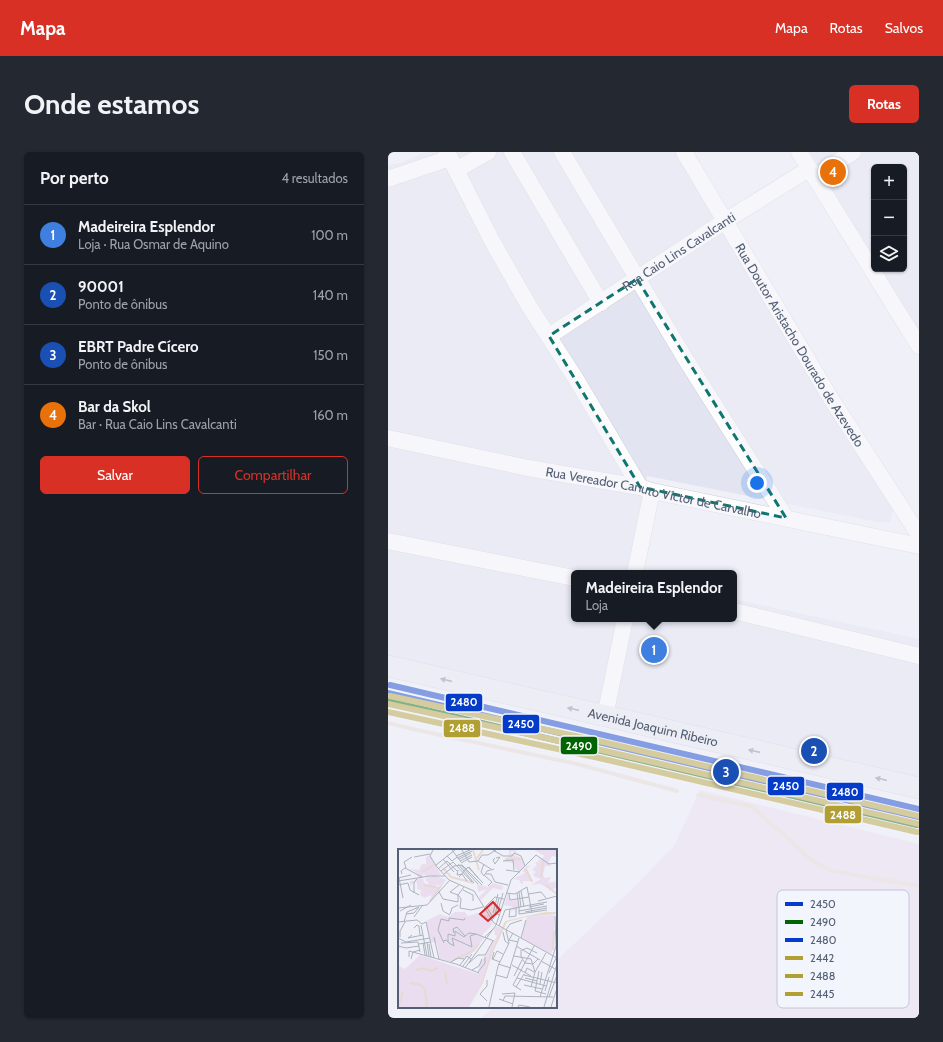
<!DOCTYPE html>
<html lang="pt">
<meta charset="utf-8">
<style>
:root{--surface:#171b24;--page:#242831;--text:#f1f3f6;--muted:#9ea1a6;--line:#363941;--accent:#d93025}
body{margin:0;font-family:Cabin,sans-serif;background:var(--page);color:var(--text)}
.controls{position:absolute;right:12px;top:12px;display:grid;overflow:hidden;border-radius:6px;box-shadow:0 1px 3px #0004}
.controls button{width:36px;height:36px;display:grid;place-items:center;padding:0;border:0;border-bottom:1px solid var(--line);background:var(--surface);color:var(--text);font:20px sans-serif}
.you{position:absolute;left:369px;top:331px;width:14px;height:14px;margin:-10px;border:3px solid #fff;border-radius:50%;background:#1a73e8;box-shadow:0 0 0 6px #1a73e833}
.badge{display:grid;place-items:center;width:26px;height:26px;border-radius:50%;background:var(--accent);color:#fff;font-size:13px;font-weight:700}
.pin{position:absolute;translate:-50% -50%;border:2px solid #fff;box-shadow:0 1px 4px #0006}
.popup{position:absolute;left:183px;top:418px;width:166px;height:52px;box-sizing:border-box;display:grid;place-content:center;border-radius:6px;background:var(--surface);filter:drop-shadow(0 1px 3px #0005);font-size:13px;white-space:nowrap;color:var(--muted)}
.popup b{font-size:15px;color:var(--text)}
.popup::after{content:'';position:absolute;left:50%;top:100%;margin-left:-8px;border:8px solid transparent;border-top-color:var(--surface)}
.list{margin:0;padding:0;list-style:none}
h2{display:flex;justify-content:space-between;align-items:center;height:52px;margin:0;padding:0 16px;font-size:17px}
h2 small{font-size:13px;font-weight:400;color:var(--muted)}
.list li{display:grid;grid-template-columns:26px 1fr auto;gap:12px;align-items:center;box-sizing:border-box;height:60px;padding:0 16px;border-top:1px solid var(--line)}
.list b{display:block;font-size:15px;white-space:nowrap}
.list p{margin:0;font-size:13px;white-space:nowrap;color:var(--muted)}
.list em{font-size:13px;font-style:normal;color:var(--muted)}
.actions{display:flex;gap:8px;padding:12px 16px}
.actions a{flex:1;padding:9px 0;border:1px solid var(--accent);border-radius:6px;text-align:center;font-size:14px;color:var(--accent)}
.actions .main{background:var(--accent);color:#fff}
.icon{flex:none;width:22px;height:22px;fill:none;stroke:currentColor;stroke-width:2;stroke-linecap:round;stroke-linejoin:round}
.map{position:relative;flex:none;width:531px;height:866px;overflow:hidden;border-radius:6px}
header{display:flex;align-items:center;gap:24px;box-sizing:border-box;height:56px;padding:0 20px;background:var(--accent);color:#fff}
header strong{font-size:19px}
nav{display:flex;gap:22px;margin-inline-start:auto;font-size:14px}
.intro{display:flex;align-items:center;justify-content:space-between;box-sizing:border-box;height:96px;padding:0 24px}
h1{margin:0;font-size:28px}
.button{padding:10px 18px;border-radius:6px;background:var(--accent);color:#fff;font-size:14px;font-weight:700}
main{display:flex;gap:24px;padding:0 24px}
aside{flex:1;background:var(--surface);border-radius:6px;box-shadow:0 1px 3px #0004}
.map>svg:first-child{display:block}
.residential{fill:#e2e5f1}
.green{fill:#e9ddef}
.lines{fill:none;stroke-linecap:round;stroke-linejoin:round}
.stream{stroke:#e6dad3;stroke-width:4}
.minor-casing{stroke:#ccced6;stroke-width:17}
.major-casing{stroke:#caced6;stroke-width:22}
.minor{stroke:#fdfdfe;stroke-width:16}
.major{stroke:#e8e9f2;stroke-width:21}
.bus-1-casing{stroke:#f3f5fd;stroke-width:9}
.bus-2-casing{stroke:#f3f5fd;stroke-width:9}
.bus-3-casing{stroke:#f3f5fd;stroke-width:9}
.bus-4-casing{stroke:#f3f5fd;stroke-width:9}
.bus-5-casing{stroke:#f3f5fd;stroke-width:9}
.bus-6-casing{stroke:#f3f5fd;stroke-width:9}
.bus-1{stroke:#043bc9;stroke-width:6}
.bus-2{stroke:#006400;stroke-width:6}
.bus-3{stroke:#043bc9;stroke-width:6}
.bus-4{stroke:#b19f34;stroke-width:6}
.bus-5{stroke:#b19f34;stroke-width:6}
.bus-6{stroke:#b19f34;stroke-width:6}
.oneway{fill:#868fa0}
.marked{fill:none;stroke:#0f766e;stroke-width:3;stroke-dasharray:8 5;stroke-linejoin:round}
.labels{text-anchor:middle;stroke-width:3;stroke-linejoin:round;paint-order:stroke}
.street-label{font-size:13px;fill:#525f74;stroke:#f3f5fd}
.inset-river{fill:none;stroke:#e6dad3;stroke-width:2}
.inset-road{fill:none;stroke:#acb3bf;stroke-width:1}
.view{fill:#d62828;fill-opacity:0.15;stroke:#d62828;stroke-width:2}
.inset-edge{fill:none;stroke:#525f74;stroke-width:2}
.key{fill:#f3f5fd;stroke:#c3c8d4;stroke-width:1}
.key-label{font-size:11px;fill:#525f74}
.line-badge{stroke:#f3f5fd;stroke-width:1.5}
.badge-label{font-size:11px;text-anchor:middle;font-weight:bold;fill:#fff}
</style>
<header>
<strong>Mapa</strong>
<nav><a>Mapa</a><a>Rotas</a><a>Salvos</a></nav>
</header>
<div class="intro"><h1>Onde estamos</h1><a class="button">Rotas</a></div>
<main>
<aside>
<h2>Por perto<small>4 resultados</small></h2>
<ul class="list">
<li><span class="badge" style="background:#3f7fe0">1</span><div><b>Madeireira Esplendor</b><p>Loja · Rua Osmar de Aquino</p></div><em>100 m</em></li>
<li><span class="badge" style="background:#1a4fb4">2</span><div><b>90001</b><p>Ponto de ônibus</p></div><em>140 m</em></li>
<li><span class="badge" style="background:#1a4fb4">3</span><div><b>EBRT Padre Cícero</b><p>Ponto de ônibus</p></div><em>150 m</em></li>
<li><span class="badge" style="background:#e8710a">4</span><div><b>Bar da Skol</b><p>Bar · Rua Caio Lins Cavalcanti</p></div><em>160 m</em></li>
</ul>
<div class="actions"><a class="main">Salvar</a><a>Compartilhar</a></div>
</aside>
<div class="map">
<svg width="531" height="866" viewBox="0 0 531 866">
<rect width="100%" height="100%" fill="#f0f1f8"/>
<g class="residential">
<path d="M38,0h28l1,1 2,-1h228l210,350 -5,20h-12l-231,-46 -18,97h-55v46h160v-20l185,40v159l-117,-27 -119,-25 -59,-15 -236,-54v-512l12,-2z"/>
<path d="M422,0h109v182l-39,-65h24v-102h-30v92z"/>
</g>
<path class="green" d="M312,638l219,54v174h-439l15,-11h61v-46l75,-71 43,-44z"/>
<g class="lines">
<g class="stream">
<path d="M0,571l29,7 160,34 100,27"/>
<path d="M310,643l52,11 37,31 23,22 22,12 87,15"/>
</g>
<g class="minor-casing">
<g id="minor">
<path d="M59,0l45,89 37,65 47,73 64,108"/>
<path d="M124,0l89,151"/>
<path d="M174,0l124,208 100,158"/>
<path id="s1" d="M296,0l146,245 89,138"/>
<path d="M411,0l120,194"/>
<path d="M68,18l32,-18"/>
<path d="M426,25l39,-25"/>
<path d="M0,27l62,-21"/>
<path id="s2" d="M161,184l176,-115 84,-52"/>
<path id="s3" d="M0,286l140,30 112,19 12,4 267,55"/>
<path d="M0,389l186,37"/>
<path d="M247,421l17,-82"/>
<path d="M346,459l185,45"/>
<path d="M217,564l20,-97"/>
</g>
</g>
<g class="major-casing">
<g id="major">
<path id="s4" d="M0,514l531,122"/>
<path d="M0,552l213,46 318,74"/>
</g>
</g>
<use href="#minor" class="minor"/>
<use href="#major" class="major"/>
<g class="bus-1-casing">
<path id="bus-1" d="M0,541l531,124"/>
</g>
<g class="bus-2-casing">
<path id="bus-2" d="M0,549l529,124"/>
</g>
<g class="bus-3-casing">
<path id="bus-3" d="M2,533l529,124"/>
</g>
<g class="bus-4-casing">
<path id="bus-4" d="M0,552l213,46 318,74"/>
</g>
<g class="bus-5-casing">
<path id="bus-5" d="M0,560l211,46 318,74"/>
</g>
<g class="bus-6-casing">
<path id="bus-6" d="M2,544l213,46 316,74"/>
</g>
<use href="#bus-1" class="bus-1"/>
<use href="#bus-2" class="bus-2"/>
<use href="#bus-3" class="bus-3"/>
<use href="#bus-4" class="bus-4"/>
<use href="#bus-5" class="bus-5"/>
<use href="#bus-6" class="bus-6"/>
</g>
<defs><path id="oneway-solid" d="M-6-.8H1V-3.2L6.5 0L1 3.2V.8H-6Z"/></defs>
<g class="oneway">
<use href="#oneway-solid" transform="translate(58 528) rotate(-167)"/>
<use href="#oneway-solid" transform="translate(185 557) rotate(-167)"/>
<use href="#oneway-solid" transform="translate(366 599) rotate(-167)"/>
<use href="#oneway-solid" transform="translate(493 627) rotate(-167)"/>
</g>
<path d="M0 0H531V866H0ZM249,127l149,239 -146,-31 -91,-151z" fill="#f0f1f8" fill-opacity=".55" fill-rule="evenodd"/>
<path class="marked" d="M249,127l149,239 -146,-31 -91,-151z"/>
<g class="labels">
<g class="street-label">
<text dy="5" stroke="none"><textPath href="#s2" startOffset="155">Rua Caio Lins Cavalcanti</textPath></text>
<text dy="5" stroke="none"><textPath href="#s1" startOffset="225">Rua Doutor Aristacho Dourado de Azevedo</textPath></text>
<text dy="5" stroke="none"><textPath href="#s3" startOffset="271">Rua Vereador Canuto Víctor de Carvalho</textPath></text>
<text dy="5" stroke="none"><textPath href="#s4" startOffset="272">Avenida Joaquim Ribeiro</textPath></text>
</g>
</g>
<g transform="translate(10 697)">
<rect width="159" height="159" fill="#f0f1f8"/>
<path d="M111,1h6l3,4 -6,-3 -2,2 12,5 2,9 -4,5 -4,-3 -3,-6 -10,-2 6,-5zM136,1h23v7l-5,-1 -4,7 3,3h-6l-2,9 2,3 6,-1 -3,6 9,-2v6l-4,3 -13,-6 -9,1 10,-6 -6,-2 -2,-3 3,-2 -4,-2 5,-5 -2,-2 10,-7zM32,6l11,20 -16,1 -1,-3 -1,4h-5l-2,-5 -8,-3 11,1 3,-6h4v-7zM129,17h4l-4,2 6,13h-10l-1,4 -3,-5 -6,-1 12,-6 -3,-2zM36,26l12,5 -4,6 -7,-1 5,5 -8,9 -1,-4 -6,3 -5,-3 1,-5 -4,-1v-7l-7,3v-4h5v-3l8,1 2,5h4l-4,-5zM95,34l10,3 -1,4 -9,-2 -12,12 -2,-3 8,-8 -9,3 -1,-8 11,3zM110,44l2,8 7,-1 2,7 -3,3 -6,1 3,-4 -9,-2zM57,63h10l3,4 10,-3 10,2 5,9 -11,11 2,3 -12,15 -8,6 -4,-2 -9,5 -11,-3 -3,-16 -6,-1 -5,-21 14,-7 8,3zM156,66v30l-3,9 -29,-16 5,-21zM98,77l6,2 -12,26 -8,28 -13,25h-71l1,-41 6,3 15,-14 58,19 2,-10 17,-28 -2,-1 -1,-6z" fill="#e9ddef"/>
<path d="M147,63h12v2l-31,3 -19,5 -15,32 -9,29 -14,24 13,-25 8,-28 15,-33z" fill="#e6dad3"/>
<path class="inset-river" d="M75,1l6,20M107,10h15M77,12l8,-11M45,19l8,9 23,6M127,19l7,14M24,23l12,-7M143,28l2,-16M26,36l15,3M147,36l12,9M32,52l11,-15M155,101l1,-19M55,111l20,-9 6,-7M18,121l8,-2 7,3 7,-3M47,122l2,13M12,134l11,2 4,5 2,17M0,158l5,-15"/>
<path class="inset-road" d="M35,1l-3,6 7,11 12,13 25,11 20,32 63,35M54,1l9,12M64,1l7,12 9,-1 4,-6h6l8,-5M95,1l10,6h9l2,-3 7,3 4,10M49,7l5,5 5,-4M58,7l14,-6M16,8l16,-3M59,9l15,-7M97,9l-2,2 2,4 5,-7 -4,1M45,10l11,13M61,10l12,-6M62,12l12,-6M80,12l13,8M105,12l10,-1 1,10M63,14l11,-6M60,15l16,19M86,15l-3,8 3,4 3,-5 7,-2M38,16l19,-15M63,16l17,19M71,18l9,11M8,19l-2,-6 8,-5M40,20l9,-8 10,10M60,21l-1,5 5,-1 5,7M108,21l14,2M43,22l12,-9 19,20M4,25l-1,-3 4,-3 17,9M46,25l10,-8 8,-1 20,20M88,25h5l4,8 13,3M32,27h15M87,27l7,6 -4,4M61,28l9,-10 15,16M0,29l13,-3M1,29l4,20M0,32l32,-5M0,36l10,-2 2,7 9,5M65,41l10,5v6M123,42l3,16M41,43l4,7 15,3M121,43l2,15M16,44v-11l3,-3M108,44l9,1 12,-7 5,26M119,44l2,14M111,45l1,6 19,-3M130,45l13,-2 5,6M60,46l3,4 -1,9 11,2 12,-3M60,46l-8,-3 9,-7M140,52l19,-5M60,53v-7l6,-8M43,54l2,8 7,4M132,56l17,-3M88,57l8,13M87,58l10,-10 9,2M121,58v7l28,-4M131,58l15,-3M0,59l29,-3 23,-25M112,60l-1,8 7,-1v-8M2,62l11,-6M121,62l28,-5M127,63l22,-4M95,64l5,-19M8,65l8,-1 5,-6M52,65l2,-6 6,-3M99,65l6,-21M97,66l4,-17M16,68l8,-11M93,72l6,-7 3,1M0,73l19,-2 5,4 4,-2 8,36M6,73l3,-10 12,-5M23,76l6,31M98,76l15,-45 25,-25 13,9 8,-1M101,77l6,-16 25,-5M16,79l3,-3 2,1 1,9M108,81l4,-6 12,-4M105,83l2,9 4,3M56,84l-1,-4 4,-2 8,9M115,84l-4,7 9,2M78,85l18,7M14,86l-4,3 15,-3M2,88v-6l5,-9M36,88l5,22M0,89l8,4 24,-4M86,89l10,-10M123,89l5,-18M45,92l3,-1 3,3 5,3 -2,-8 20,9 -2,-11 6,-2 -7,-1 -5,4 -9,-6v5l-7,-2v8M29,93l2,14M3,94l17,-1 2,10M25,94l2,12M46,94l-6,-13 3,-11 8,2v-3l15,2 1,-2M21,95l12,-2M31,95l2,13M0,97l8,2 13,-2M118,97l24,14M123,101v7l4,6 8,1 5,-5M124,101l5,-2 10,5M96,103l-2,7 8,3M116,107l17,3 4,13M11,108v-6l47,13 23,9M13,110l2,-7 7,-2M95,110l4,-8 6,3M143,112l16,9M53,113l7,-4 6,1M71,114l9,-8h7l8,-14M100,115l13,4M62,116l7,-9 4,3M114,116l19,11M65,117l9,-12M67,119l31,-43M74,121l7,-4 3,-7M141,122l-4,20 11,3M80,123l7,-9v-6M127,124l2,-5 7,4M151,124l8,-17M98,126l11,3 12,-40M126,126l33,8M116,127l8,-16M119,129l29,8M127,129l12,3M89,131v6l-7,8 7,7M142,135l2,-12M126,136l18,4M118,138l8,-13M133,138l4,-15 11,-19M123,141l-8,-5 21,-39M147,142l4,-14M104,145l13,-1 -3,14M142,148l16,-51 -1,-30M151,148l8,-22M101,150l14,5M105,152l2,-5 48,1M91,158l9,-41 11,-23 -3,-13M120,158l1,-2 11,2M146,158l13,-43M153,158l6,-19"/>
<path class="view" d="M95,53l7,8 -12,11 -8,-7z"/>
<rect width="159" height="159" class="inset-edge"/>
</g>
<rect x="389" y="738" width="132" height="118" rx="6" class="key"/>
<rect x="397" y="750" width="18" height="4" fill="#043bc9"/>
<rect x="397" y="768" width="18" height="4" fill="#006400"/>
<rect x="397" y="786" width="18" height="4" fill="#043bc9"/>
<rect x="397" y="804" width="18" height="4" fill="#b19f34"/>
<rect x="397" y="822" width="18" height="4" fill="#b19f34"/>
<rect x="397" y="840" width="18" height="4" fill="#b19f34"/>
<g class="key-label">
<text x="422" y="756">2450</text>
<text x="422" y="774">2490</text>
<text x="422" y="792">2480</text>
<text x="422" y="810">2442</text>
<text x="422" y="828">2488</text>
<text x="422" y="846">2445</text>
</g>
<g class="line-badge">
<rect x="57" y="541" width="38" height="19" rx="4" fill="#043bc9"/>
<rect x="114" y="562" width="38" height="20" rx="4" fill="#043bc9"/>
<rect x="55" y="567" width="38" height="19" rx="4" fill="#b19f34"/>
<rect x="172" y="584" width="38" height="19" rx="4" fill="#006400"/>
<rect x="379" y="624" width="38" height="20" rx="4" fill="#043bc9"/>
<rect x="438" y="630" width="38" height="19" rx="4" fill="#043bc9"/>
<rect x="436" y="653" width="38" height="19" rx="4" fill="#b19f34"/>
</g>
<g class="badge-label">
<text x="76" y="554">2480</text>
<text x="133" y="576">2450</text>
<text x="74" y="580">2488</text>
<text x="191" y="598">2490</text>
<text x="398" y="638">2450</text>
<text x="457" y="644">2480</text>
<text x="455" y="667">2488</text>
</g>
</svg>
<div class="controls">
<button>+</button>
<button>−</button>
<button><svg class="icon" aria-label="layers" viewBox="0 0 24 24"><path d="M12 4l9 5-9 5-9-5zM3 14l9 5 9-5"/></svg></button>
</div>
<div class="you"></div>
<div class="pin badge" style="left:266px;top:498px;background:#3f7fe0">1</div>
<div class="popup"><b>Madeireira Esplendor</b>Loja</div>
<div class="pin badge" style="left:426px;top:599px;background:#1a4fb4">2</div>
<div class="pin badge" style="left:338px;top:620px;background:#1a4fb4">3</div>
<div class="pin badge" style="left:445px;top:20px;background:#e8710a">4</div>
</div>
</main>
